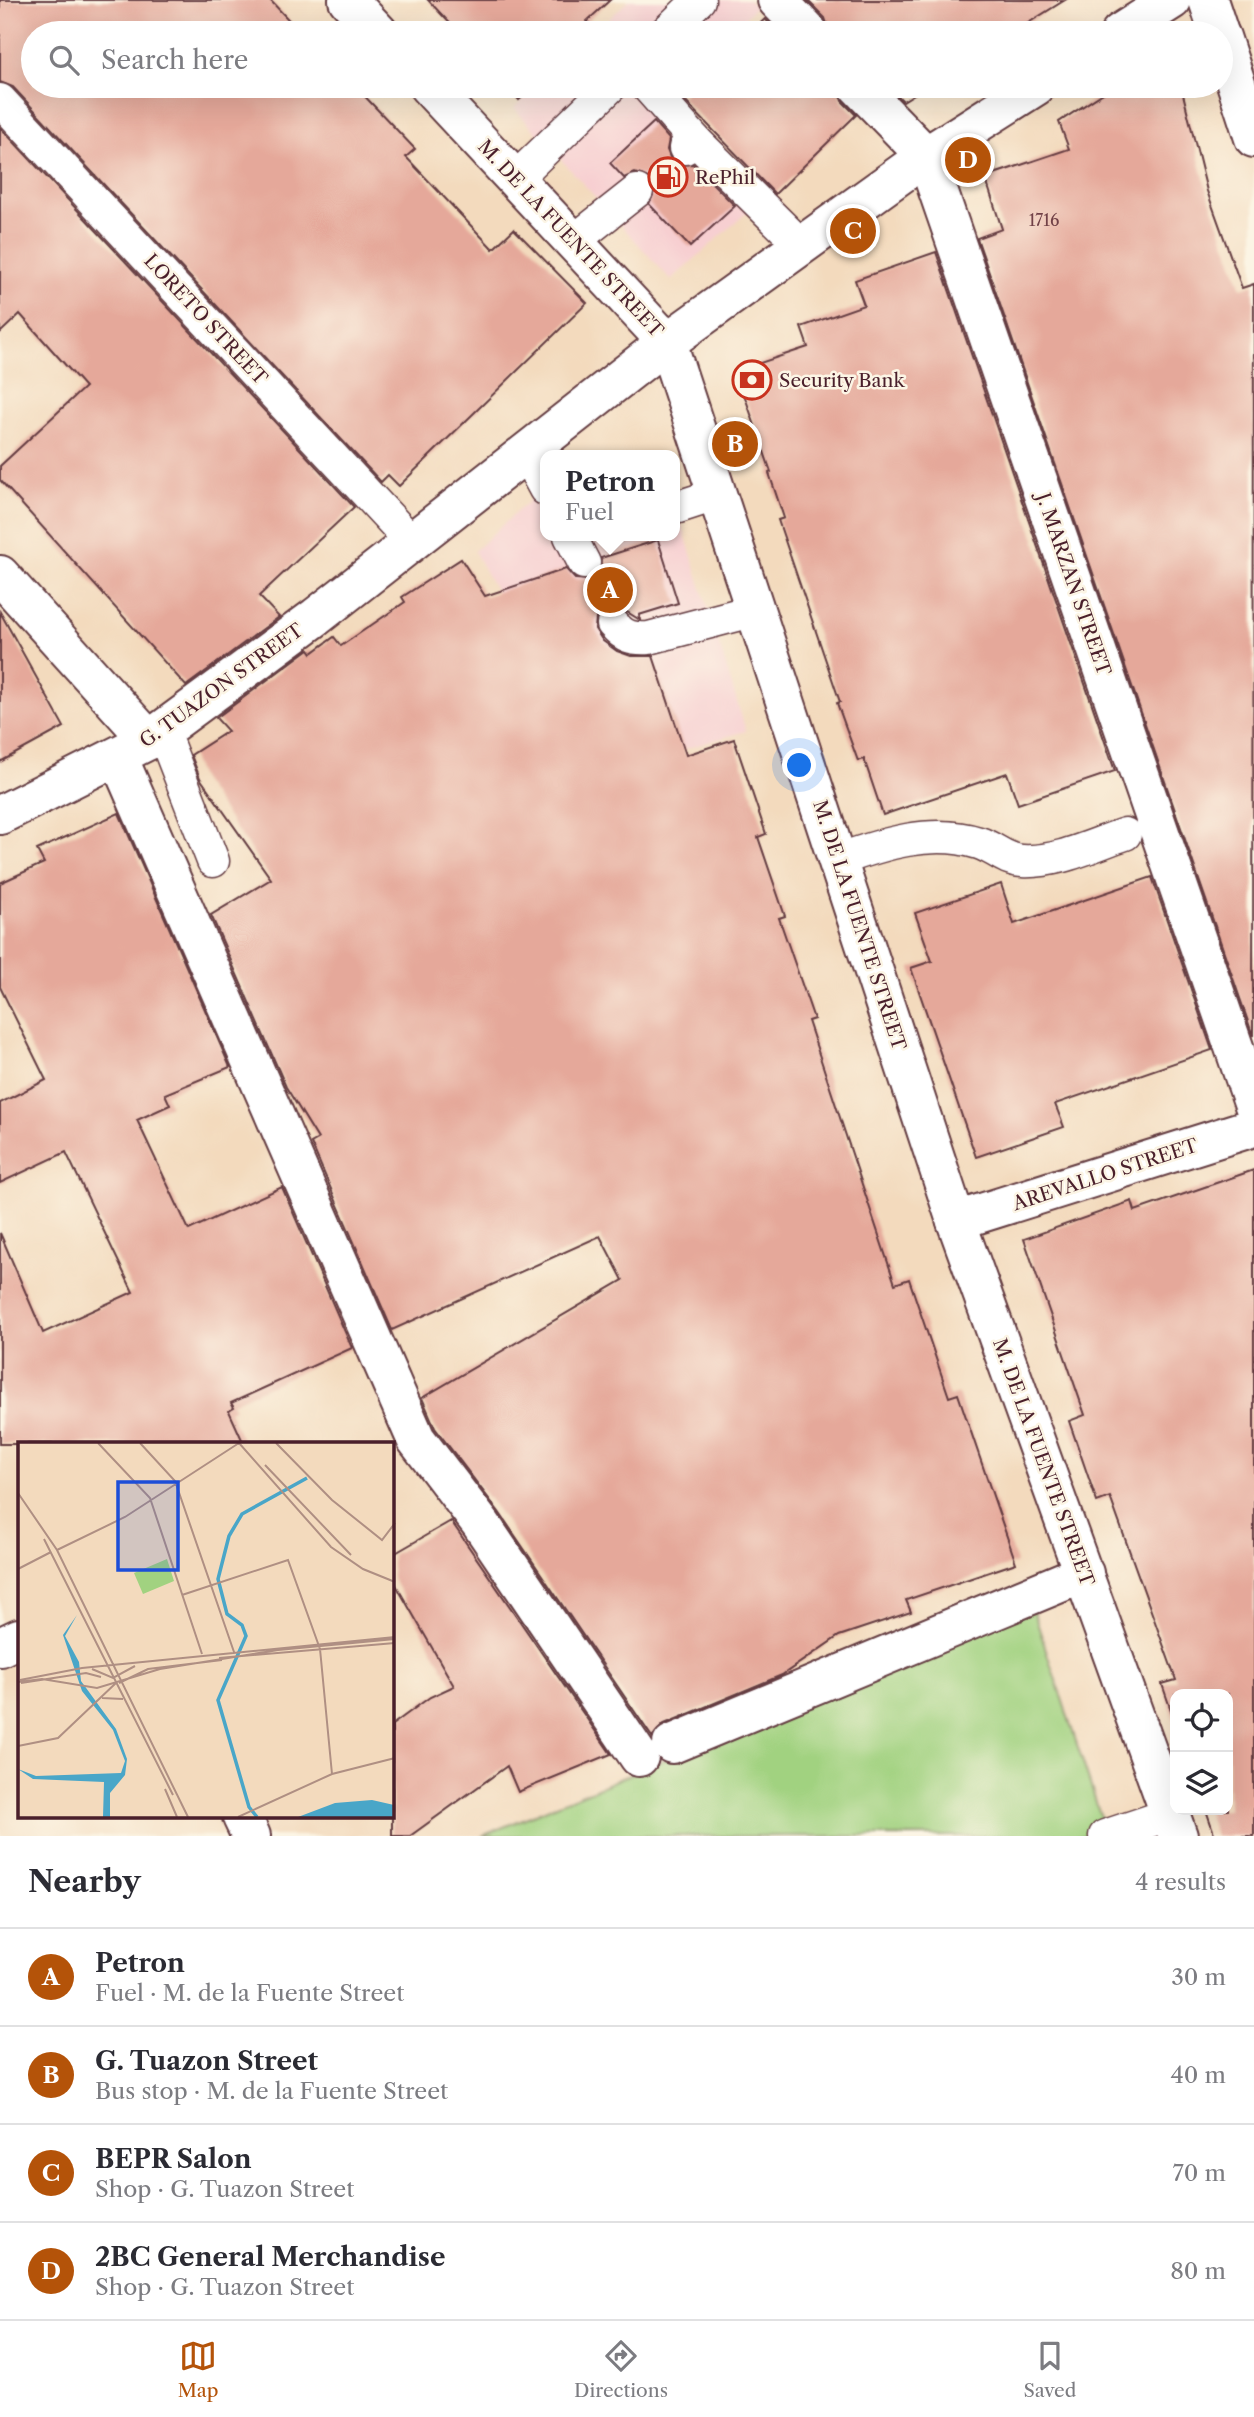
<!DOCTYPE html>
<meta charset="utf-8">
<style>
:root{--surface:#fff;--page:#f2f2f3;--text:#2b2b33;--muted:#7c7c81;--line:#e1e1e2;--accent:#b45309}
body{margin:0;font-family:"Libre Caslon Text",serif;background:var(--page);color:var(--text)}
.controls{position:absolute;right:21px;bottom:21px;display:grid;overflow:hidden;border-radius:14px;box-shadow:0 7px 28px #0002}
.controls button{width:63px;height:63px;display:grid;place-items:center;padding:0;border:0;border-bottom:2px solid var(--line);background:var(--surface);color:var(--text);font:35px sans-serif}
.you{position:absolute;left:800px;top:766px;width:24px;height:24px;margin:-18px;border:5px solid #fff;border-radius:50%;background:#1a73e8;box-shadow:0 0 0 10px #1a73e833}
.badge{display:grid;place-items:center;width:46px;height:46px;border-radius:50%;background:var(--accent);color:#fff;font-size:23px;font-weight:700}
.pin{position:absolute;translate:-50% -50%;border:4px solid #fff;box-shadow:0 2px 7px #0006}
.popup{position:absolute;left:540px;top:450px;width:140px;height:91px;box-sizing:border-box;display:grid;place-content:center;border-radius:14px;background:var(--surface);filter:drop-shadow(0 2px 5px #0005);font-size:23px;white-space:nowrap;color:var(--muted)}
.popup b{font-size:26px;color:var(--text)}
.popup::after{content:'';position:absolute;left:50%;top:100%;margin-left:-14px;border:14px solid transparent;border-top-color:var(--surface)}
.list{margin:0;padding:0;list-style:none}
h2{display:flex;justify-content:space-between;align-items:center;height:91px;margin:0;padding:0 28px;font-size:30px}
h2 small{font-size:23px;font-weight:400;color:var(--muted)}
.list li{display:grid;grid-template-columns:46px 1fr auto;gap:21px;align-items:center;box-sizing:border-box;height:98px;padding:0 28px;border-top:2px solid var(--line)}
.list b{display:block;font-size:26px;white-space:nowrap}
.list p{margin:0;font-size:23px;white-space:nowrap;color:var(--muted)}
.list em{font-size:23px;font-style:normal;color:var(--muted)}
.icon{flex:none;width:38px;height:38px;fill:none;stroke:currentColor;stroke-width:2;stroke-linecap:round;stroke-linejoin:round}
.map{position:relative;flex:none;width:1254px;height:1836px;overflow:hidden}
.search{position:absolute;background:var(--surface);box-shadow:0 7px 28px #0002;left:21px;right:21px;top:21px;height:77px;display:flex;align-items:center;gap:18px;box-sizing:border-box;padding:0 24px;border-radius:38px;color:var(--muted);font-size:26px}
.sheet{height:483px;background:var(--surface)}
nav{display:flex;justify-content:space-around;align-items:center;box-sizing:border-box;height:98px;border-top:2px solid var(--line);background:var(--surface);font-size:19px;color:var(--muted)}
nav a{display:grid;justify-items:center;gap:4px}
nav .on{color:var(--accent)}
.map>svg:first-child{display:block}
.built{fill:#f7cfd1}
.green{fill:#a1d280;stroke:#767856;stroke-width:2}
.building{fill:#e5a89a}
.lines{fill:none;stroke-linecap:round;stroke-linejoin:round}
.service-casing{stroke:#633b41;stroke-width:35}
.pedestrian-casing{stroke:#633b41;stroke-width:42}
.minor-casing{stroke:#633b41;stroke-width:42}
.tertiary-casing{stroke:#633b41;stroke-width:42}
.service{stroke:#fff;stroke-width:32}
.pedestrian{stroke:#fff;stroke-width:38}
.minor{stroke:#fff;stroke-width:38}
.tertiary{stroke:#fff;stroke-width:38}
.labels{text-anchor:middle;stroke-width:5;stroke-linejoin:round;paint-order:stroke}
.number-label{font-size:16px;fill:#714147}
.poi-label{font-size:19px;fill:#4a1f2b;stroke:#fcf5e5;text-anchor:start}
.street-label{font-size:19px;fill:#4a1f2b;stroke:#fcf5e5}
.inset-river{fill:none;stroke:#49a6c8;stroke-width:3.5}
.inset-road{fill:none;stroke:#af8f83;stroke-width:2}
.view{fill:#1d4ed8;fill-opacity:0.15;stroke:#1d4ed8;stroke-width:3.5}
.inset-edge{fill:none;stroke:#4a1f2b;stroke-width:3.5}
</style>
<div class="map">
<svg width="1254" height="1836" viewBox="0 0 1254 1836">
<rect width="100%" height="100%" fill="#fcf5e5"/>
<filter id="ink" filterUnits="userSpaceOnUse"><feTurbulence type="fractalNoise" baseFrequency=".0143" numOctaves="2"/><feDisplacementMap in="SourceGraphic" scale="14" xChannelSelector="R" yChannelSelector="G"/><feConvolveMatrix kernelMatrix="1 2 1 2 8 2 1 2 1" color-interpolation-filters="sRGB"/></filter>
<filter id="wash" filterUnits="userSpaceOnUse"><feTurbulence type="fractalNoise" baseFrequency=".00686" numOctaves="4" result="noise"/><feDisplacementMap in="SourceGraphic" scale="28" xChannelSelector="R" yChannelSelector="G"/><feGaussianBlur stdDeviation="1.57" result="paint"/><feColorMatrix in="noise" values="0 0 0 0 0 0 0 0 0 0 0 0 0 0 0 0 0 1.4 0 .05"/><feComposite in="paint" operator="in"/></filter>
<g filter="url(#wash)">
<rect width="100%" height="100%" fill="#f3dabd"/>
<g class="built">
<path d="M629,0h119l8,6 -25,27h-137z"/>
<path d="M538,86h145l-12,13 92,99 -92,82 -157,-172z"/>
<path d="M545,486v50h130v-34l71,229 -150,44 -122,-224z"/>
</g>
<path class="green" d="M1032,1607l75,229h-625z"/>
<g id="blocks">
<g class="building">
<path d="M0,0h270l31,33h-268v53h322l60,63 -9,8 87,92 21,-20 73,74 -188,183 -11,-11 -7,7 -368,-395 -13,-5z"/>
<path d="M428,0h182l-23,21 9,10 -3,2h-134z"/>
<path d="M807,0h258l-53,33h-182l-5,-15z"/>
<path d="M765,19l14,14h-29z"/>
<path d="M507,86h28l-16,14z"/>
<path d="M693,86h144l5,15 14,14 -81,79 -94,-97z"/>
<path d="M888,86h39l-24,15z"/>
<path d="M1114,86h67l26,105 35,97 12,-4 -1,752 -276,-798 25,-9 -17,-52 84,-28 -10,-27z"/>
<path d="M654,122l15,17 -2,11 4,10 8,5 14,-1 42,42 -45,41 -41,-43 6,-15 -4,-10 -16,-6 -11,5 -14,-15z"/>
<path d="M0,127l354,380 -95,89 20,21 -93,69 -186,-206v-14l85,-79 -65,-73 -20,19z"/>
<path d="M936,252l179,519 -97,33 -11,-31 -124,42 -19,-56 -6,2 -21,-58 3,-1 -62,-182 6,-2 -15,-45 2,-1 -35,-101 72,-24 -7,-20 63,-22 -9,-25z"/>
<path d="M658,540l20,63 -39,12 1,5 -21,-13 -11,-1 -12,12 -1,11 8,12 14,10 14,5h22l33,99 48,-16 32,95 -8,3 27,79 -6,2 35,101 -6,2 87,263 14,-5 40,118 9,-3 58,169 -110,37 5,12 -72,24 -57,39 -118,49 -12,13 -153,-225 -64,-84 -13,-30 201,-118 -23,-44 -208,94 -81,-187 7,-4 -32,-52 -75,-172 60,-36 -71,-101 -9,-23 37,-24 -12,-13 93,-69 3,4 22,-16 7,9 64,-44 -3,-5 59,-38 24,37 81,-27 9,10 17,1 8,-8 1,-14z"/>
<path d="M0,612l64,115 -64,35z"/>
<path d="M119,813l111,254 -65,27 5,11 -33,15 52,110 93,-43 70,161 -121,55 3,5 -5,3 15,33h-244v-211l43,100 90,-41 -67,-140 -66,31v-80l46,-23 -46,-93v-104l44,-20 -7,-13z"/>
<path d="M1152,877l60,173 -157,54 9,23 -88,30 -65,-189 21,-7 -17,-48 86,-29 13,40z"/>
<path d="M1254,1170v666h-39l-9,-26h22v-116h-53v28l-13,-38 14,-4 -66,-183 -13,5 -28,-81 16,-6 -61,-176 108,-38 3,10z"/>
<path d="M451,1521l160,233 -93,38 -11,-26 -97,70h-18v-111l38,-28 24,-11 -62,-108v-23z"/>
</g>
</g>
</g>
<g filter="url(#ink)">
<use href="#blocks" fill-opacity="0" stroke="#633b41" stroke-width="2"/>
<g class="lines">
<g class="service-casing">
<g id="service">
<path d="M665,33l34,-33"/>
<path d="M647,86l48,54"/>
<path d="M0,100l411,441"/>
<path d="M685,148l10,-8 106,105"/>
<path d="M516,178l95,-92"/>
<path d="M575,240l62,-49"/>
<path d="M525,452l20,37"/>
<path d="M675,508l43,-14"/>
<path d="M570,536l14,27"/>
<path d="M613,624c11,13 19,15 36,14l107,-28"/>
<path d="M162,730l51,131"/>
<path d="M838,860c44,-16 94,-32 141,-17 16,5 25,17 43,18 35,2 70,-16 103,-27"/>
<path d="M1105,1836l66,-22"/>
</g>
</g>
<g class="pedestrian-casing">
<g id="pedestrian">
<path d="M118,757l298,682 65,85 158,233"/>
<path d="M0,1647l19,-9"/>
<path d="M242,1817l9,19"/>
</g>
</g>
<g class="minor-casing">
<g id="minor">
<path d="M777,0l32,33"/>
<path d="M858,86l68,70 328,949"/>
<path d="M0,575l149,165"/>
<path d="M956,1221l298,-94"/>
<path d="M672,1744l412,-171"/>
</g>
</g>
<g class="tertiary-casing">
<g id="tertiary">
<path d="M348,0l31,33"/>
<path d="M1208,0l11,33"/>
<path d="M1120,33l52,-33"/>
<path d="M1221,37l33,101"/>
<path d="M428,86l239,256 289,879 222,615"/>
<path d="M0,815l149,-75 167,-123 351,-275 259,-186 110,-70"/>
</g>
</g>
<use href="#service" class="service"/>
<use href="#pedestrian" class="pedestrian"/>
<use href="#minor" class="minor"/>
<use href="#tertiary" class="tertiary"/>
</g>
</g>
<defs>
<g id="fuel-ring" transform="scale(2.0125)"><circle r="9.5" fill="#fcf5e5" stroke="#c8321e" stroke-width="1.5"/><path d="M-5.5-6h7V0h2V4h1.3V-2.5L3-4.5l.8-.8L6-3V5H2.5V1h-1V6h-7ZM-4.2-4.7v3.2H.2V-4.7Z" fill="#c8321e"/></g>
<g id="bank-ring" transform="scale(2.0125)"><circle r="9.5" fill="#fcf5e5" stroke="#c8321e" stroke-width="1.5"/><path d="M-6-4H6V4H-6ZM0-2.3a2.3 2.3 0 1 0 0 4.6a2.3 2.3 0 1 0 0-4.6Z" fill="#c8321e"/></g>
</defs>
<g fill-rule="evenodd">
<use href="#fuel-ring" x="668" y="177"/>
<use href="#bank-ring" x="752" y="380"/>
</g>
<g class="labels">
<g class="number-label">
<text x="1044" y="226">1716</text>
</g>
<g class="poi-label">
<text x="695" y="184">RePhil</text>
<text x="779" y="387">Security Bank</text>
</g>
<g class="street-label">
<text transform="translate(571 238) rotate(47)" y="7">M. DE LA FUENTE STREET</text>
<text transform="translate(206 319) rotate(47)" y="7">LORETO STREET</text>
<text transform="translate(1074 584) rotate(71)" y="7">J. MARZAN STREET</text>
<text transform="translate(221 685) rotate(-36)" y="7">G. TUAZON STREET</text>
<text transform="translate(860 925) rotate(72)" y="7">M. DE LA FUENTE STREET</text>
<text transform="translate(1105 1174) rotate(-18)" y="7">AREVALLO STREET</text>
<text transform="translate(1044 1462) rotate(70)" y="7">M. DE LA FUENTE STREET</text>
</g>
</g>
<g transform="translate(18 1442)">
<rect width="376" height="376" fill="#f3dabd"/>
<path d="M149,117l7,22 -31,13 -9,-21z" fill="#a1d280"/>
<path d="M59,173l-12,21 14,26 2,19 35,48 11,30 -2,16 -15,18v24h-7l1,-35 -71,-3 -15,-10 18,7 85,-3 4,-12 -12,-31 -31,-39 -19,-56zM354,358l22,5v12h-96l37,-14z" fill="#49a6c8"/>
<path class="inset-river" d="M239,375l-8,-10 -31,-107 28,-64 -4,-11 -15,-11 -9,-35 11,-43 13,-22 65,-36"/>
<path class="inset-road" d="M80,1l52,55 52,156M122,1l35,38 59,171M221,1l92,104 32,22 32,13M258,1l56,57 50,40 13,-17M247,23l86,90M0,51l39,57 131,267M26,97l129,256M39,108l68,-33 114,-74M0,127l33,-17M164,153l106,-35 32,89 12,125M201,216l176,-15M74,227l21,9 22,-12M2,238l62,-12 313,-31M0,240l24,-3 55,9 63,-19 118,-19 117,-11M3,241l65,-10 15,4M101,241l29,-14 74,-9M84,256l21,1M0,304l40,-8 59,-56M147,347l12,28M220,375l94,-43 63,-16"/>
<path class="view" d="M100,40h60v88h-60z"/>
<rect width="376" height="376" class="inset-edge"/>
</g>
</svg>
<div class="controls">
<button><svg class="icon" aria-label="locate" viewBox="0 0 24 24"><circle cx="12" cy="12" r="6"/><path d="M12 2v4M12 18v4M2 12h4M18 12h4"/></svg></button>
<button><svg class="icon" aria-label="layers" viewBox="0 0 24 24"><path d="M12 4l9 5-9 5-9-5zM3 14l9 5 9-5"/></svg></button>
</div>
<div class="you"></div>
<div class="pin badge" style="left:610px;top:590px">A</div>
<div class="popup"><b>Petron</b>Fuel</div>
<div class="pin badge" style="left:735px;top:444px">B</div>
<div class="pin badge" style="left:853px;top:231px">C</div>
<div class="pin badge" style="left:968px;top:160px">D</div>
<div class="search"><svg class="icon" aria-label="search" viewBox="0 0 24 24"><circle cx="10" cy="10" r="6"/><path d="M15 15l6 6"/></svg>Search here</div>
</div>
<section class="sheet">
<h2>Nearby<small>4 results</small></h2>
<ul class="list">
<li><span class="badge">A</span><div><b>Petron</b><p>Fuel · M. de la Fuente Street</p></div><em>30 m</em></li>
<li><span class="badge">B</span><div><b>G. Tuazon Street</b><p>Bus stop · M. de la Fuente Street</p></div><em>40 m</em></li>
<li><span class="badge">C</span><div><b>BEPR Salon</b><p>Shop · G. Tuazon Street</p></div><em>70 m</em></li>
<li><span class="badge">D</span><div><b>2BC General Merchandise</b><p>Shop · G. Tuazon Street</p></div><em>80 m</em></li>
</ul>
</section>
<nav>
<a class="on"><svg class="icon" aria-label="map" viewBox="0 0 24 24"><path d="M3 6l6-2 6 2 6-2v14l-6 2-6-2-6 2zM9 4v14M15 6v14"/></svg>Map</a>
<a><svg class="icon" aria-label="directions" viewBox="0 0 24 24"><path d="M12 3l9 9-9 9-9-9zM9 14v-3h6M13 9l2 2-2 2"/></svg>Directions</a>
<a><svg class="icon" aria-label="saved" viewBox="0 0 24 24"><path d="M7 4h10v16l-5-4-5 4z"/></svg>Saved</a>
</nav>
